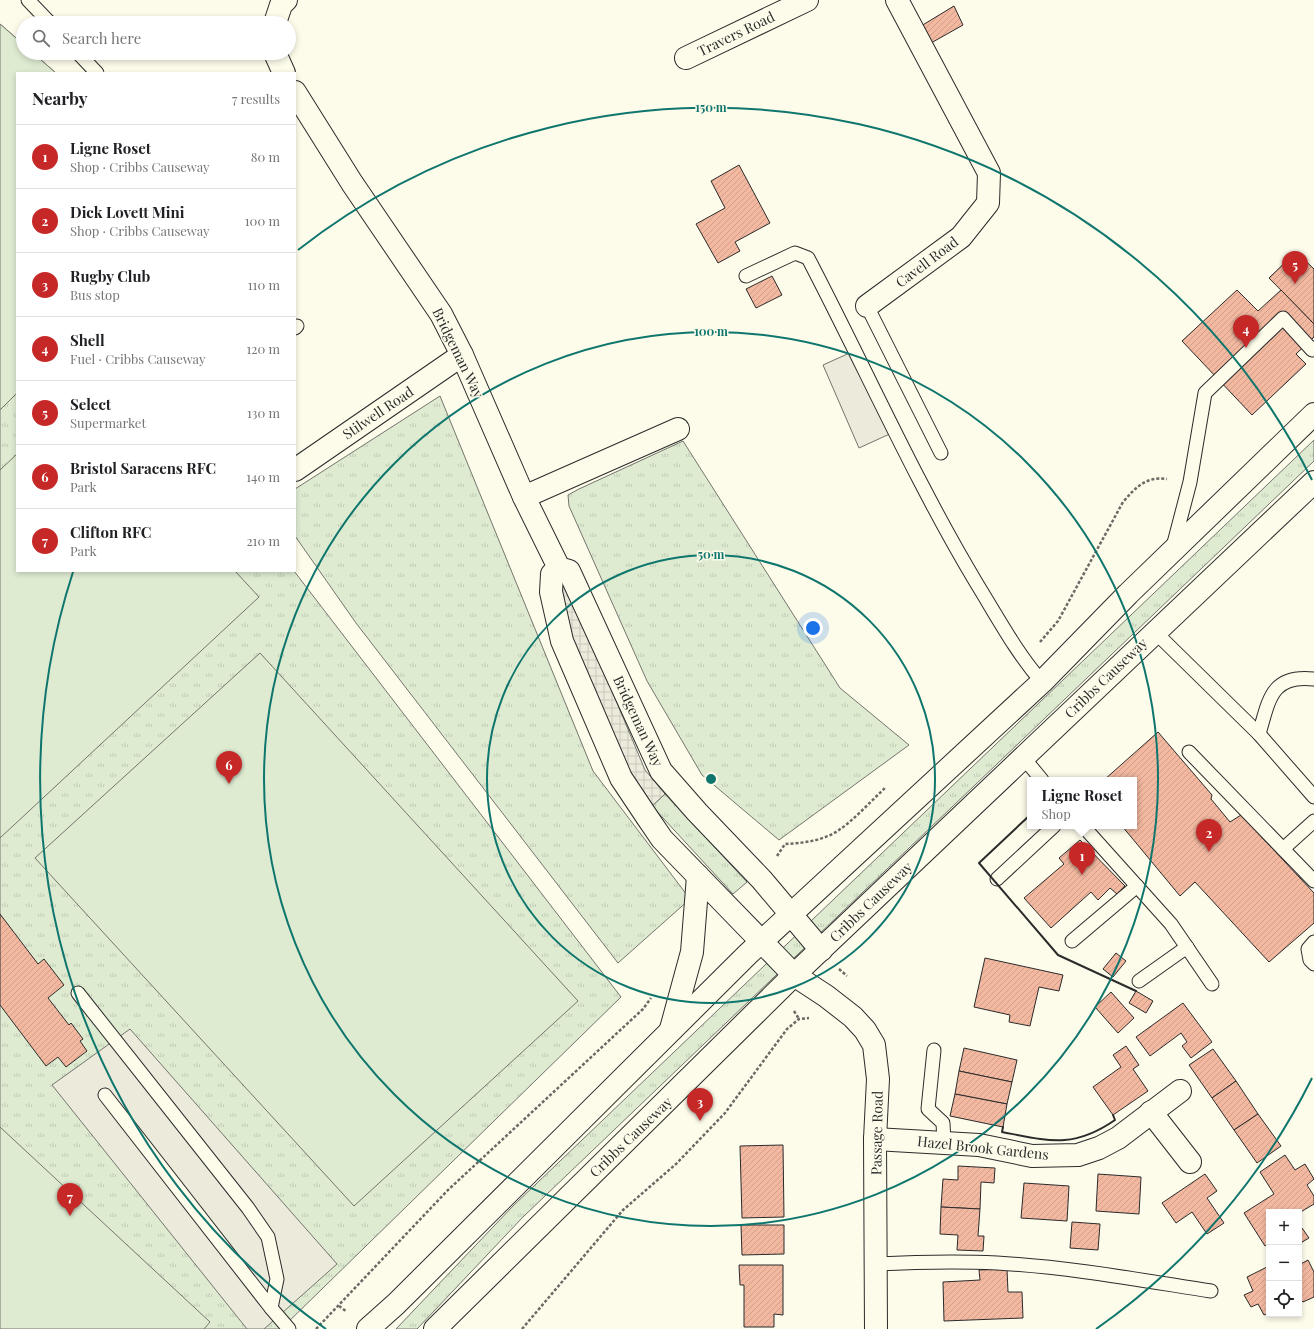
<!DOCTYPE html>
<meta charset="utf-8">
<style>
:root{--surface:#fff;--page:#f2f2f2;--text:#202124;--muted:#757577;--line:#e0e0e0;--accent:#c62828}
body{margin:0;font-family:"Playfair Display",serif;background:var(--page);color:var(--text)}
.controls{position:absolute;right:12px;bottom:12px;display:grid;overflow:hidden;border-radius:0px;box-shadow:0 2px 6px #0003}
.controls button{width:36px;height:36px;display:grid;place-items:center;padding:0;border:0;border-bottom:1px solid var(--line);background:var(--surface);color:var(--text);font:20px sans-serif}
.you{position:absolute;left:813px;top:628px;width:14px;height:14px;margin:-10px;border:3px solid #fff;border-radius:50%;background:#1a73e8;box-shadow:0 0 0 6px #1a73e833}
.badge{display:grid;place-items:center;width:26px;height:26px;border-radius:50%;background:var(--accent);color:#fff;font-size:13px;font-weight:700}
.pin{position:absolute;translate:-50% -33px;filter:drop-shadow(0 1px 2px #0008)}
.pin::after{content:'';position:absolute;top:21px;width:14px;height:12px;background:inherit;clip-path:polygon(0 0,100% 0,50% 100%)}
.popup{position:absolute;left:1027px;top:777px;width:110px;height:52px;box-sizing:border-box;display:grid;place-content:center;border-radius:0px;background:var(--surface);filter:drop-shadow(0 1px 3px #0005);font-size:13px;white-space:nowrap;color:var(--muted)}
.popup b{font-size:15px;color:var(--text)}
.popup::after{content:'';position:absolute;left:50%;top:100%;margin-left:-8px;border:8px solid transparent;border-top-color:var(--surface)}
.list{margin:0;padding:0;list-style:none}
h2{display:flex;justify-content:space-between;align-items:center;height:52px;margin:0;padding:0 16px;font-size:17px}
h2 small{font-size:13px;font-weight:400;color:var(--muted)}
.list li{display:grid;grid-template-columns:26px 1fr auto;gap:12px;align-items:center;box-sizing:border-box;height:64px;padding:0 16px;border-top:1px solid var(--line)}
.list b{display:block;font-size:15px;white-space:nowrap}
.list p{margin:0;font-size:13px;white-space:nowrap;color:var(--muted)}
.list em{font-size:13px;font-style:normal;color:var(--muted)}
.icon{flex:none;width:22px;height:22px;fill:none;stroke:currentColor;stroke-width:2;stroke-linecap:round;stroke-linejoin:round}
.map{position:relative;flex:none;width:1314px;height:1329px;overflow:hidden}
.search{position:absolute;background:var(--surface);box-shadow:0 2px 6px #0003;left:16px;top:16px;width:280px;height:44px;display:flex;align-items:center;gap:10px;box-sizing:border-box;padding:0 14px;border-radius:22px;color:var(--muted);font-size:15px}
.panel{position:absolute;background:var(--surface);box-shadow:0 2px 6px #0003;left:16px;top:72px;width:280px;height:500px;border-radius:0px}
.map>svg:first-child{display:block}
.grass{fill:url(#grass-tufts);stroke:#74746e}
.pitch{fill:#deebd1;stroke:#74746e}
.parking{fill:#eceadb;stroke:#74746e}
.plaza{fill:url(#plaza-grid);stroke:#74746e}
.building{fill:url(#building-hatch);stroke:#2b2b2b}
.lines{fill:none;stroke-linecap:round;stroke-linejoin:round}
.lane-casing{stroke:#2b2b2b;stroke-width:15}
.street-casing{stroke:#2b2b2b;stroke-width:24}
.primary-casing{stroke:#2b2b2b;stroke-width:24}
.path{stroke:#6a6964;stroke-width:2.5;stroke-dasharray:3 2;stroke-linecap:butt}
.lane{stroke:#fdfbea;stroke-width:13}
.street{stroke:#fdfbea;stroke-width:22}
.primary{stroke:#fdfbea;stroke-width:22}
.wall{stroke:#2b2b2b;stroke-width:2}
.ring{fill:none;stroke:#0f766e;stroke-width:2}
.labels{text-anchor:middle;stroke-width:3;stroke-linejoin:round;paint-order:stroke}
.street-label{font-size:14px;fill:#2b2b2b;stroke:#fdfbea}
.centre{fill:#0f766e;stroke:#fdfbea;stroke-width:2}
.ring-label{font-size:12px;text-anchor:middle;font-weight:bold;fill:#0f766e;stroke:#fdfbea;stroke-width:3;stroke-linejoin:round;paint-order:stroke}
</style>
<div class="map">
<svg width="1314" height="1329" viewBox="0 0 1314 1329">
<defs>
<pattern id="grass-tufts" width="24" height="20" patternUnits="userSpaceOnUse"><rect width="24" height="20" fill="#deebd1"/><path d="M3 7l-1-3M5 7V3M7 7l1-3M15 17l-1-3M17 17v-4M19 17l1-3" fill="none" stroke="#bfcab4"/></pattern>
<pattern id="plaza-grid" width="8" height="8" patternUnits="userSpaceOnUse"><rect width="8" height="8" fill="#eceadb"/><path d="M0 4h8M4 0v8" fill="none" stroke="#cbc9bc"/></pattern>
<pattern id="building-hatch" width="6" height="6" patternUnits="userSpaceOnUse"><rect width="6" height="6" fill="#f2b8a0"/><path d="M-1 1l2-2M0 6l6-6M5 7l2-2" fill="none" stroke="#d09e8a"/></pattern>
</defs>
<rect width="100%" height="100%" fill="#fdfbea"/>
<g class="grass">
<path d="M0,24l23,20v9h10l23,20h-39v498h277l327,426 -340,332h-281z"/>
<path d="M440,396l153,375 97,128 -72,64 -262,-340 -61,-87v-47z"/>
<path d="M1314,440v21l-791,756 -106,112h-21l117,-123z"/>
<path d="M683,441l157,247 69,57 -130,95 -77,-65 -55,-94 -78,-175 -1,-11 11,-6z"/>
<path d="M665,794l82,88 -14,12 -81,-88z"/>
</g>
<g class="pitch">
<path d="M0,24l23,20v9h10l23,20h-39v320l-17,17z"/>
<path d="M17,454v117h218l24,26 -259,241v-368z"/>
<path d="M260,653l318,348 -224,205 -319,-348z"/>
<path d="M0,1127l210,195 -6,7h-204z"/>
</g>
<g class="parking">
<path d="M854,351l40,81 -35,16 -36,-83z"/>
<path d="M130,1029l207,235 -73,65h-17l-195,-244z"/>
</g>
<path class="plaza" d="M560,580l6,1 79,189 20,24 -13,12 -18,-23 -35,-73 -31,-85z"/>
<g class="building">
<path d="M954,6l9,19 -32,18 -10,-17z"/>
<path d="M739,165l31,58 -35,19 5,9 -22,12 -22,-39 29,-16 -14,-27z"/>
<path d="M1296,252l18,17v55l-45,-46z"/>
<path d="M772,276l10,19 -26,13 -10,-19z"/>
<path d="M1237,290l21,21 23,-21 33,34v13l-18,17 10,10 -54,51 -70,-74z"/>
<path d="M1158,732l54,63 -1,4 19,23 11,-7 73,78v30l-45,39 -74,-80 -15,14 -58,-70h12v-46h-30z"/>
<path d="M1080,840l45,46 -8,8 -7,-6 -12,12 -7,-8 -40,36 -27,-30 40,-34 -5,-6z"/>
<path d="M0,914l38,50 6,-5 20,26 -16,13 21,27 2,-2 12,16 -3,2 7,10 -21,16 -8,-10 -12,9 -46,-61z"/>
<path d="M1116,953l10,8 -13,16 -10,-8z"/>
<path d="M985,958l78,17 -4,16 -20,-4 -9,39 -21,-4 1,-7 -36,-8z"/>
<path d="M1136,991l17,10 -7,12 -17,-10z"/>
<path d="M1111,992l23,26 -16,15 -23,-26z"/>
<path d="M1183,1003l29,39 -21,16 -9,-12 5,-4 -6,-9 -31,23 -14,-19z"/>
<path d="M1126,1046l13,19 -6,4 15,22 -35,24 -20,-28 28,-20 -8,-12z"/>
<path d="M964,1048l53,12 -5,22 -53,-11z"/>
<path d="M1213,1049l23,32 -24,17 -23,-33z"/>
<path d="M959,1071l53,11 -5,22 -52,-10z"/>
<path d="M1236,1081l22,33 -24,16 -22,-32z"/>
<path d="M955,1094l52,10 -4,23 -53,-11z"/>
<path d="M1258,1114l23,32 -24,17 -23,-33z"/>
<path d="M783,1145l1,72 -42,1 -2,-72z"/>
<path d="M1285,1155l10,15 10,-6 9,15 -7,6 7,11v8l-15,9v-1h-30v31l-4,3 -21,-33 30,-19 -14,-22z"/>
<path d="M958,1166l37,2 -1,15 -13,-1 -1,27 -39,-2 2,-28 15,1z"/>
<path d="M1098,1174l43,3 -2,37 -43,-3z"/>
<path d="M1205,1174l12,17 -10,7 17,25 -17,11 -15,-22 -16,11 -14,-20z"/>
<path d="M1024,1183l45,3 -2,35 -46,-3z"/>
<path d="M941,1207l39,2 -2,27h6l-1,15 -26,-1 1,-15 -18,-1z"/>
<path d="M1072,1222l28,2 -2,26 -28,-2z"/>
<path d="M741,1225h43v29l-42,1z"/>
<path d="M1302,1228l7,10 -10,6v-15z"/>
<path d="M1308,1260l6,12v25l-11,5 -4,-4v-33z"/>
<path d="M739,1265h44v50l-9,-1v13h-30v-42h-4z"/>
<path d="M1269,1266v47l-5,2 -6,-11 -7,3 -7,-12 9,-4 -6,-14z"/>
<path d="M1007,1269l1,23h14l1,26 -79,3 -1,-39 37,-2 -1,-10z"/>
</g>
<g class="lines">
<g class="lane-casing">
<g id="lane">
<path d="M28,0l22,23"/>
<path d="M78,53l19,20"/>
<path d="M746,276l49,-23 13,5c57,109 106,221 169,326 21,34 39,68 65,98"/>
<path d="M867,306l74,147"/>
<path d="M295,328l2,-2"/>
<path d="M1173,547l17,-65 15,-89 78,-75 29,32 2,-2"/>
<path d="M1155,632l104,102 55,63"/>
<path d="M1259,734c10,-34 12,-60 55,-55"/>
<path d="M1189,752l125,129"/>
<path d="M1023,757l19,23"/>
<path d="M1083,826l88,98 41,60"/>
<path d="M1283,849l31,-28"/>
<path d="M997,879l57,-53"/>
<path d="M1072,941l65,-55"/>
<path d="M1314,942l-6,7 2,11 4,4"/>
<path d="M1139,981l48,-34"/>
<path d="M78,993l170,215 20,29 9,42 -6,29"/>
<path d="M934,1050l-6,59 15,14 1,20"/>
<path d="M105,1095l166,213 18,21"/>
<path d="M876,1264c40,-2 81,-3 121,-1 72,4 143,17 214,28"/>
</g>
</g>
<g class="street-casing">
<g id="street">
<path d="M275,23l6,-18 5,-5"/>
<path d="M275,53l9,20"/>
<path d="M686,58l121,-58"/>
<path d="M295,92l57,91 89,131 21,41 62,142 35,71 10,3 92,200 36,41 65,68 59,70"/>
<path d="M867,306l94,-69 27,-34 1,-30 -92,-173"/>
<path d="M295,470l167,-115"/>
<path d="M524,497l154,-68"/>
<path d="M559,568l-7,6 -1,18 11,49 59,137 26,39 15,22 132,136 32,21 27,21 12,13 9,15 4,34 -3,60 1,190"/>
<path d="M1151,1112l39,50"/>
<path d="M875,1139l104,6 53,11 46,-1 21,-7 19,-10 62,-47"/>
</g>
</g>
<g class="primary-casing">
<g id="primary">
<path d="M671,1029l21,-77 6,-76"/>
<path d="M368,1329l28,-25 352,-350 294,-272 86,-88 186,-180"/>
<path d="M435,1329l359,-354 520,-493"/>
</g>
</g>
<g class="path">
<path d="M1040,642l18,-21 65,-119c13,-15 23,-26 44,-23"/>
<path d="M777,856l8,-12c18,-1 38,-3 54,-14 16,-11 31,-28 46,-42"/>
<path d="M839,969l8,7"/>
<path d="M794,1011l5,8"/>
<path d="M339,1306l8,6"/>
<path d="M316,1329l132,-139 195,-181 8,-11"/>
<path d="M522,1329l101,-119 53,-46 49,-51 62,-84 12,-10 10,-1"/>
</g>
<use href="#lane" class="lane"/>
<use href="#street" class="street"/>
<use href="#primary" class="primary"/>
<g class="wall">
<path d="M1030,815l-51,48 79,92 78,36"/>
<path d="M1003,1127l-1,5c47,9 71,17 113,-12l-2,-5"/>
</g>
</g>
<g class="ring">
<circle cx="711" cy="779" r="224"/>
<circle cx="711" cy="779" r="447"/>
<path d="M1312 1078A671 671 0 0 1 1096 1329M326 1329A671 671 0 0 1 73 572M298 250A671 671 0 0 1 1312 480"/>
</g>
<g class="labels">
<g class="street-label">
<text transform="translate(736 34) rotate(-26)" y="5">Travers Road</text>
<text transform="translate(927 262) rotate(-37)" y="5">Cavell Road</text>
<text transform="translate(458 353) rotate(64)" y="5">Bridgeman Way</text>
<text transform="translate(378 413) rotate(-34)" y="5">Stilwell Road</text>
<text transform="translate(1106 678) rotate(-44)" y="5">Cribbs Causeway</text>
<text transform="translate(638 721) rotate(65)" y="5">Bridgeman Way</text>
<text transform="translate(871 902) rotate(-44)" y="5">Cribbs Causeway</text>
<text transform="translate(877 1133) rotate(-89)" y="5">Passage Road</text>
<text transform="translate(631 1137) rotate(-44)" y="5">Cribbs Causeway</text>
<text transform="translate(983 1148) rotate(6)" y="5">Hazel Brook Gardens</text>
</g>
</g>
<circle cx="711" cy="779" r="6" class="centre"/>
<g class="ring-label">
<text x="711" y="112">150 m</text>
<text x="711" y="336">100 m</text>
<text x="711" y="559">50 m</text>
</g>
</svg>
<div class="controls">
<button>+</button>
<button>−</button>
<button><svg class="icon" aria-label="locate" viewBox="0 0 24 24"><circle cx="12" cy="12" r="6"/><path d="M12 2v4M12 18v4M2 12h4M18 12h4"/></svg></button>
</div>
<div class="you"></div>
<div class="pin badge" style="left:1082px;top:875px">1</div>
<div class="popup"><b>Ligne Roset</b>Shop</div>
<div class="pin badge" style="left:1209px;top:852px">2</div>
<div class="pin badge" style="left:700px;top:1121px">3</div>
<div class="pin badge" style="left:1246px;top:348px">4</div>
<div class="pin badge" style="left:1295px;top:284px">5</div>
<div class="pin badge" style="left:229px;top:784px">6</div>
<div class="pin badge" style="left:70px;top:1216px">7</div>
<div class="search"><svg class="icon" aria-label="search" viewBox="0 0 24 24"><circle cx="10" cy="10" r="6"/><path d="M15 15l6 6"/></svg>Search here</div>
<section class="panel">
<h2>Nearby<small>7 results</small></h2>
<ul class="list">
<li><span class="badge">1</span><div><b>Ligne Roset</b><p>Shop · Cribbs Causeway</p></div><em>80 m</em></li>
<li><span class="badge">2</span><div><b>Dick Lovett Mini</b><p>Shop · Cribbs Causeway</p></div><em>100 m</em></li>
<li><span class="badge">3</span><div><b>Rugby Club</b><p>Bus stop</p></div><em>110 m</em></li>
<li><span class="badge">4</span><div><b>Shell</b><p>Fuel · Cribbs Causeway</p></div><em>120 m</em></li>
<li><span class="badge">5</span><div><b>Select</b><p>Supermarket</p></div><em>130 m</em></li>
<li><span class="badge">6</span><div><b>Bristol Saracens RFC</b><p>Park</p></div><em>140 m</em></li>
<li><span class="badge">7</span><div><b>Clifton RFC</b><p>Park</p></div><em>210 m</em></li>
</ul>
</section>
</div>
